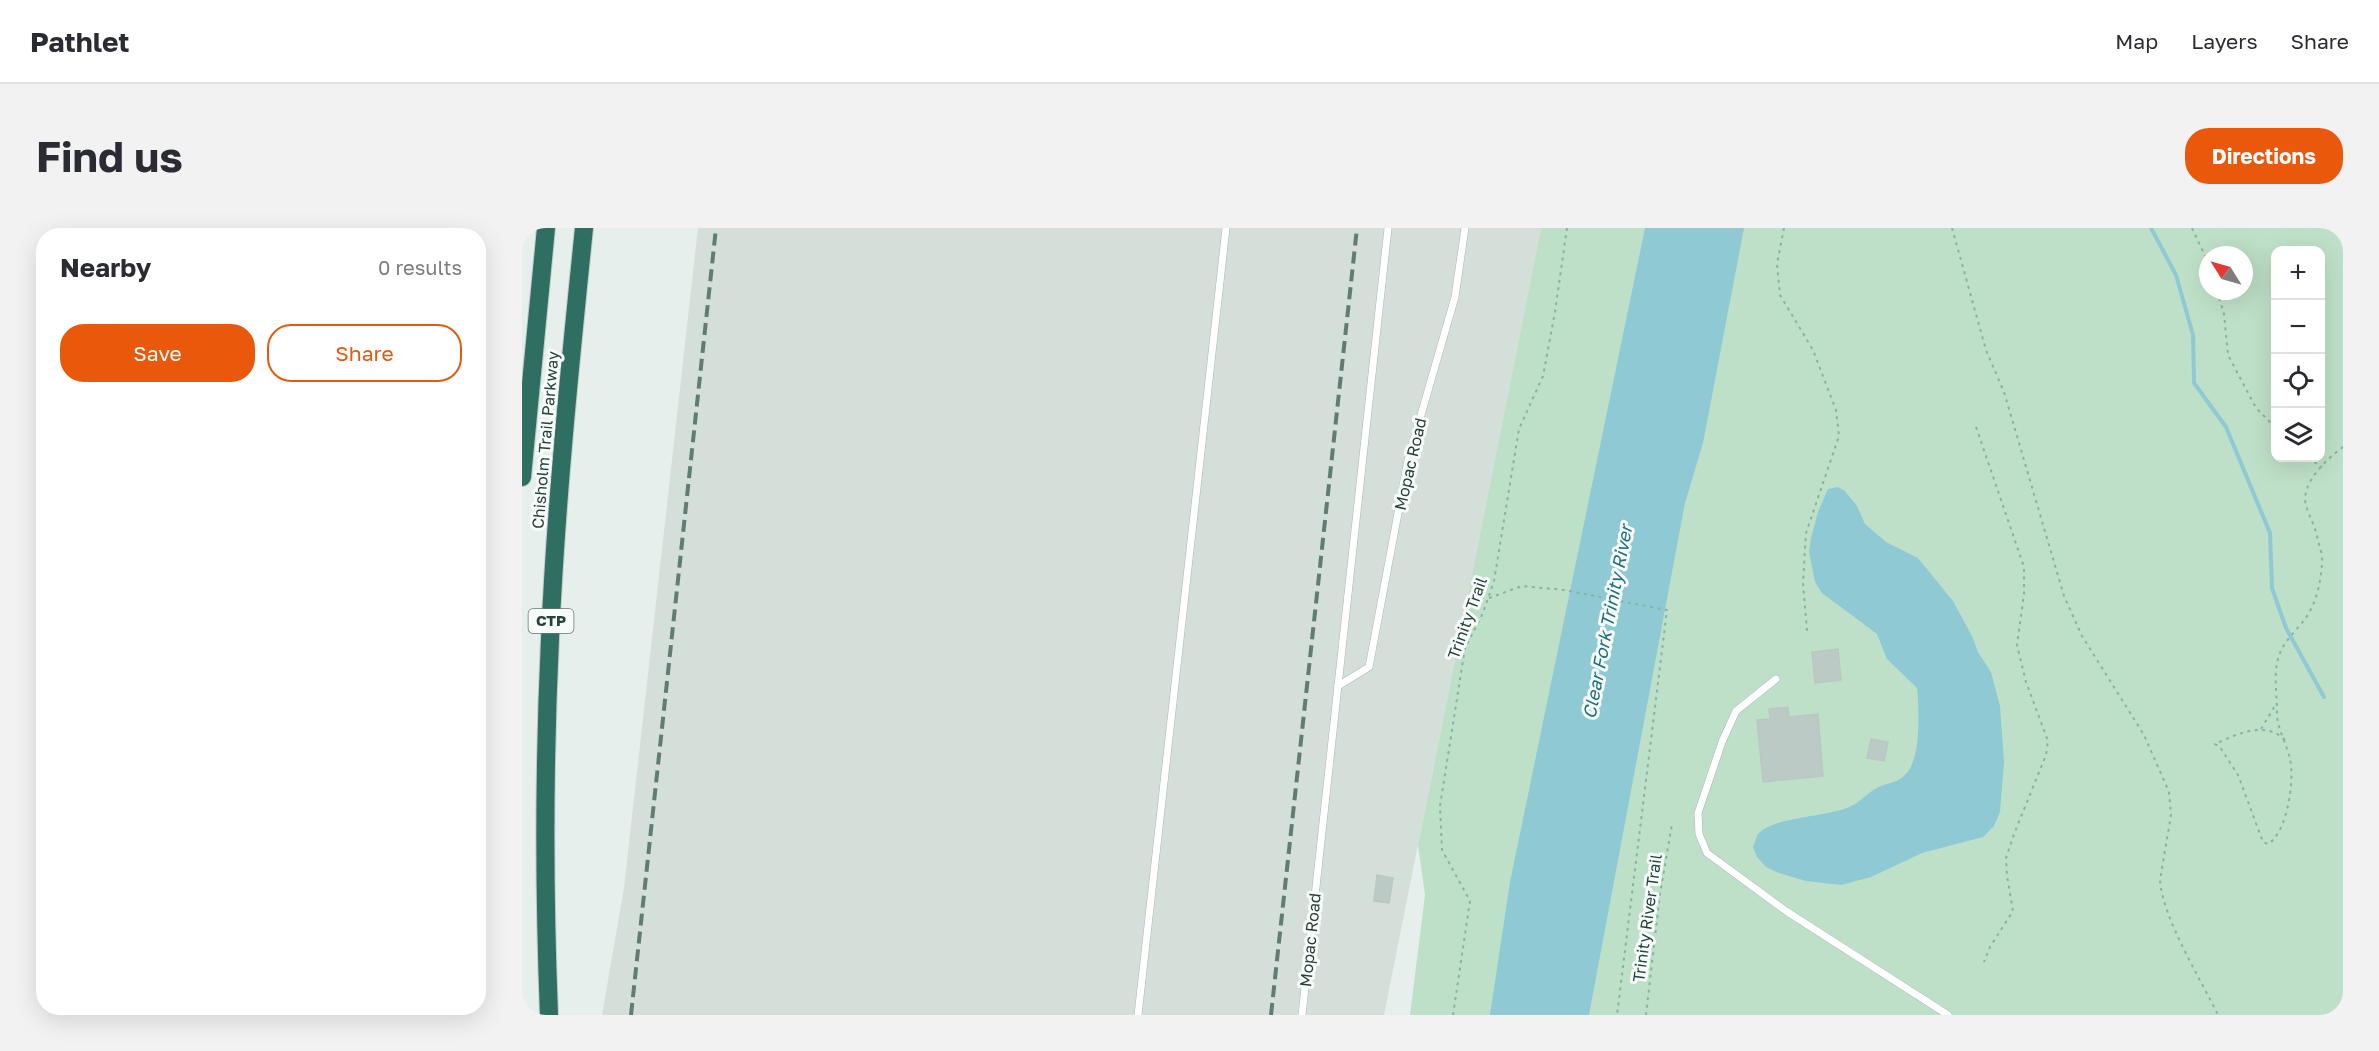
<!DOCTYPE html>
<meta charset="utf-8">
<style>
:root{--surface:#fff;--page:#f2f2f3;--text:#2b2b33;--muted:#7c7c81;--line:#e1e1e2;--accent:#ea580c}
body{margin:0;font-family:"Golos Text",sans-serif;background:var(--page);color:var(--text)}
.controls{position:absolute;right:18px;top:18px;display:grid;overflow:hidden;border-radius:12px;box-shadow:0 6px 24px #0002}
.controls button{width:54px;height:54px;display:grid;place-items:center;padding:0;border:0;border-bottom:2px solid var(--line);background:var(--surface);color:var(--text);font:30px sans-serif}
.compass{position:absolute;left:1677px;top:18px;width:54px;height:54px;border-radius:50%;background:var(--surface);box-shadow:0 6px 24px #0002;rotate:307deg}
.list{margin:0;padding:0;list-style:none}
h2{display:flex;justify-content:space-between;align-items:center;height:78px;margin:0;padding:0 24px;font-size:26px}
h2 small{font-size:20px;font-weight:400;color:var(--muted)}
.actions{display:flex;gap:12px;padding:18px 24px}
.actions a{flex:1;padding:14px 0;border:2px solid var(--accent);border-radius:24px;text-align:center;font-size:21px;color:var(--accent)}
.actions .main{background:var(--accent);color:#fff}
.icon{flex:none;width:33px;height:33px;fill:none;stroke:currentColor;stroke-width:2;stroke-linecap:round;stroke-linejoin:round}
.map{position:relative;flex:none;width:1821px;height:787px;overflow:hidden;border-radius:24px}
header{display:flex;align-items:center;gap:36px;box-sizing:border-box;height:84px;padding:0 30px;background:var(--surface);border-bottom:2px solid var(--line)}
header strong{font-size:28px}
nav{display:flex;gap:33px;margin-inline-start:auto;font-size:21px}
.intro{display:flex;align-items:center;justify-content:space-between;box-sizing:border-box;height:144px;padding:0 36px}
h1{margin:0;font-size:42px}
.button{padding:15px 27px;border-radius:24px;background:var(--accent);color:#fff;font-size:21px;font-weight:700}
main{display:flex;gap:36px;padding:0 36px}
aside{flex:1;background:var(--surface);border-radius:24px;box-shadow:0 6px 24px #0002}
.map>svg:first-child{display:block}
.built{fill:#d4dfda}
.green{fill:#bfe0c8;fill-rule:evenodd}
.water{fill:#8ec9d4}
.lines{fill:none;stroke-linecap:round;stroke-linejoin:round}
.stream{stroke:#8ec9d4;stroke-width:4}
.building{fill:#bbcac4;stroke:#b8c9c2;stroke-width:1.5}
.service-casing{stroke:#a8b8b2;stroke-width:8}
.motorway-casing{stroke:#c2cac8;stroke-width:20}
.path{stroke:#86b3a5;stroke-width:2;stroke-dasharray:3 4.5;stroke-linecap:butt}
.service{stroke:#fff;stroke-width:7}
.motorway{stroke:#2f6f62;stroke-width:18}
.rail{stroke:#5f7d75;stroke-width:4;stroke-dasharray:12 6;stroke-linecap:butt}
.labels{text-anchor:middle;stroke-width:6;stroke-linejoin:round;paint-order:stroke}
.shield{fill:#f7fbf9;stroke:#637a73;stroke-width:1.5}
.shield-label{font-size:15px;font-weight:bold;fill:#24423a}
.street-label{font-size:16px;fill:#24423a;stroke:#f7fbf9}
.water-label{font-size:18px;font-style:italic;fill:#1c6f80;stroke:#f7fbf9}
</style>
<header>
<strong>Pathlet</strong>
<nav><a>Map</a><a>Layers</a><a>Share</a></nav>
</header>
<div class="intro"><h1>Find us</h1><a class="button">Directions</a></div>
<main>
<aside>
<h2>Nearby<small>0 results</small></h2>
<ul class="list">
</ul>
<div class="actions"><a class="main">Save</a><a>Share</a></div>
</aside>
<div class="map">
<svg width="1821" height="787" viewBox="0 0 1821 787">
<rect width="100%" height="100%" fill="#e6efeb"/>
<path class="built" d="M176,0h843l-157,787h-782l22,-127z"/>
<path class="green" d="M1019,0h802v787h-933l15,-120 -7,-50zM1754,22h44v208h-44zM1686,27h36v36h-36z"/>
<g class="water">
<path d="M1123,0h99l-41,215 -18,60 -96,512h-99l20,-133z"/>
<path d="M1316,259l7,4 12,15 8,18 21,18 32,16 35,43 19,35 6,16 13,20 9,34 4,56 -4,50 -6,14 -11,11 -61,16 -51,24 -30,8 -35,-4 -27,-8 -13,-6 -9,-10 -4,-10c2,-4 3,-10 5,-13 14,-17 69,-17 91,-27 10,-4 18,-13 26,-18 9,-6 21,-5 29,-13 18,-15 15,-67 13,-88l-30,-29 -10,-25 -55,-41 -7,-11 -6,-30 2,-14 7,-26 10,-23z"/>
</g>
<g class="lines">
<path class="stream" d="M1629,0l25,47 17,60 1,48 32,44 44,106 2,55 14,40 38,69"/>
</g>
<g class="building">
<path d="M1316,421l3,31 -26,3 -3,-31z"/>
<path d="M1266,479l1,10 29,-3 5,62 -60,6 -6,-62 13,-1 -1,-10z"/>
<path d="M1349,511l17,3 -4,19 -17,-3z"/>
<path d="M855,647l16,3 -4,25 -15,-2z"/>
</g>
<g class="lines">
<g class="service-casing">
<g id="service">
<path d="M1254,451l-40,32 -14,31 -24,71 1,21 8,19 79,58 162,104"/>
<path d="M816,458l31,-19 39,-207 47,-163 10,-69"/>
<path d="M616,787l88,-787"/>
<path d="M780,787l86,-787"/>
</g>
</g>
<g class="motorway-casing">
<g id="motorway">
<path d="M0,249l24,-249"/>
<path d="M27,787c-5,-125 -5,-251 1,-376 6,-137 20,-274 34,-411"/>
</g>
</g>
<g class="path">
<path d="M1262,0l-7,36 3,31 33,55 23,60 3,26 -33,97 -3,50 4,48"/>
<path d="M1430,0l34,122 18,42 60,204 18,40 62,99 25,57 2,23 -11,65c2,37 41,100 58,135"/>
<path d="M1670,0l16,34"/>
<path d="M1695,63l7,23 4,41 28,53 20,20"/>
<path d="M1454,199l48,140v27l-7,51 9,37 22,59 -2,14 -32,79 -8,24 1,18 6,35 -23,36 -6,15"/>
<path d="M1786,230l14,9"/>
<path d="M967,370l33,-12 42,4 103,20 -50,405"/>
<path d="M1739,501l14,-23"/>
<path d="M1763,512c-20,-20 -48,-6 -70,4l5,3 18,28 25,67 5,2c19,-11 27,-64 22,-85 -3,-15 -14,-32 -13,-48 0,-17 -4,-38 2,-55 4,-14 17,-25 26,-37 11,-15 16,-37 17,-56 1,-7 -2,-15 -4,-22 -2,-13 -8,-23 -12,-35 -6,-23 21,-47 37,-59"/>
<path d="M931,787l17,-114 -28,-51 -2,-44 25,-158 18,-35 11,-32 25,-152 24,-53 12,-64 12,-84"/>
<path d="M1124,787l14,-121 12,-70"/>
</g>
<use href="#service" class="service"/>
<use href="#motorway" class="motorway"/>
<g class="rail">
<path d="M109,787l85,-787"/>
<path d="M749,787l86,-787"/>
</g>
</g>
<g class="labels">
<rect class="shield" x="6.5" y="381" width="45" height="24" rx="4.5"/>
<g class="shield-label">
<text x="29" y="398">CTP</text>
</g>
<g class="street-label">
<text transform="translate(23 212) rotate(-85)" y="6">Chisholm Trail Parkway</text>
<text transform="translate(888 236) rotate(-77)" y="6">Mopac Road</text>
<text transform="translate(945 390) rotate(-70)" y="6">Trinity Trail</text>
<text transform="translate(1125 690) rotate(-82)" y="6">Trinity River Trail</text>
<text transform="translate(788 712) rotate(-84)" y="6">Mopac Road</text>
</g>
<g class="water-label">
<text transform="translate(1086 394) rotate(-79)" y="6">Clear Fork Trinity River</text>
</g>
</g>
</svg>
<div class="controls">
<button>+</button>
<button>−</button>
<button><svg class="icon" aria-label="locate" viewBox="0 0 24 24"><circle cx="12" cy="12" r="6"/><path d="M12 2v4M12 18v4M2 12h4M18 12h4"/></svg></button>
<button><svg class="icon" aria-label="layers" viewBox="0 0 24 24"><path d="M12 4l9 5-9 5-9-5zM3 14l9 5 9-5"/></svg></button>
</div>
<svg class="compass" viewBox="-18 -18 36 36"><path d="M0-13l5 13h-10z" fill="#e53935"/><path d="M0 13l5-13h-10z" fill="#7c7c81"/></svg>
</div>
</main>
